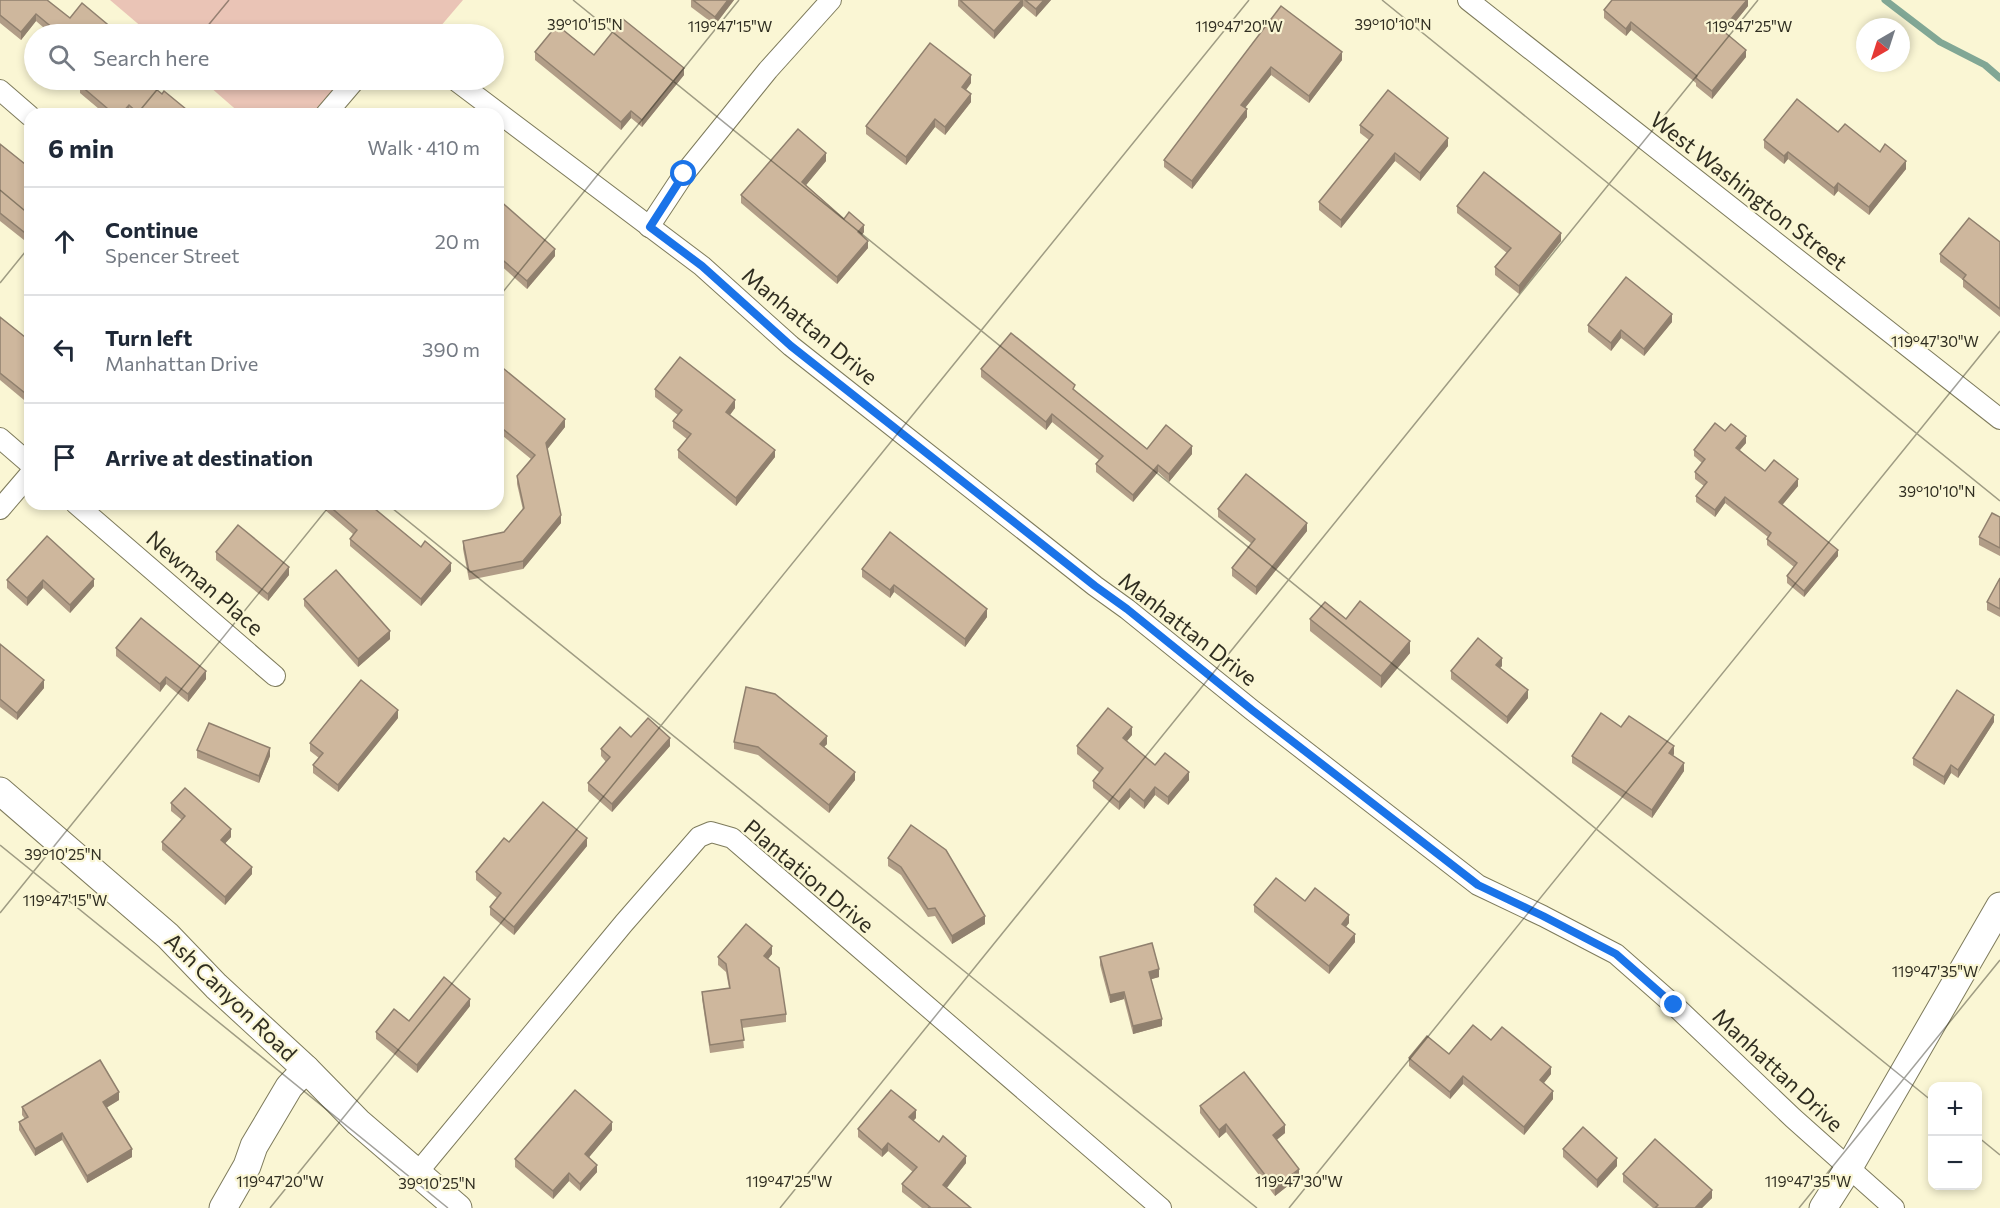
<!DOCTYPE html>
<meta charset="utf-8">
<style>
:root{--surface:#fff;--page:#f2f2f3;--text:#1f2937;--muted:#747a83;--line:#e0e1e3}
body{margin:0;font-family:Commissioner,sans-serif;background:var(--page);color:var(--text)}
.controls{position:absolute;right:18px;bottom:18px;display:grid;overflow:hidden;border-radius:12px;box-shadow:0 3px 9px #0003}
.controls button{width:54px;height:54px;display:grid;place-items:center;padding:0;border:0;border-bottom:2px solid var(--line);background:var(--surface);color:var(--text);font:30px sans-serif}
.compass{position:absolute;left:1856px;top:18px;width:54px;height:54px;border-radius:50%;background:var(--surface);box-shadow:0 3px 9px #0003;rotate:219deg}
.stop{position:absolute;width:18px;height:18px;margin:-14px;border:4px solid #1a73e8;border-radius:50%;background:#fff}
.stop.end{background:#1a73e8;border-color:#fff;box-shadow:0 2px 6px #0008}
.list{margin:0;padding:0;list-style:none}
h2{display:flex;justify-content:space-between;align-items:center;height:78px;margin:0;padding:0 24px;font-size:26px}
h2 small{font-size:20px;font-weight:400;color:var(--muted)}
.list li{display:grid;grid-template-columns:39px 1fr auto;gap:18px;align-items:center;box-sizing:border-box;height:108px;padding:0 24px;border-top:2px solid var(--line)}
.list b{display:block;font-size:22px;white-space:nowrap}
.list p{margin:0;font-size:20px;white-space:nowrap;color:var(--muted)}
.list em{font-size:20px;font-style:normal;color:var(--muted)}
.icon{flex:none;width:33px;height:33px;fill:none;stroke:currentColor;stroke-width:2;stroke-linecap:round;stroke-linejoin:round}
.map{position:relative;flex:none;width:2000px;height:1208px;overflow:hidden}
.search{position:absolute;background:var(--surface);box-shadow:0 3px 9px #0003;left:24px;top:24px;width:480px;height:66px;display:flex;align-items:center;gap:15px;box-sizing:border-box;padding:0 21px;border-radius:33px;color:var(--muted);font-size:22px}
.panel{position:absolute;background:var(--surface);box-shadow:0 3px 9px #0003;left:24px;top:108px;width:480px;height:402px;border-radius:18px}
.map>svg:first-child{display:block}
.green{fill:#eac4b6}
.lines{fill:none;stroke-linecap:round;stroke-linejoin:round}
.stream{stroke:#81a795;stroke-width:7}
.street-casing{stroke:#7e7b5c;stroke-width:22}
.secondary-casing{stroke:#7e7b5c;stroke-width:29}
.street{stroke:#fff;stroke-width:20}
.secondary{stroke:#fff;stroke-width:27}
.wall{fill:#b19d87}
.shaded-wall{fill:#90806e}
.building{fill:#ceb79d;stroke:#90806e;stroke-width:1.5}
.route{stroke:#1a73e8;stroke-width:8}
.ticks{fill:none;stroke:#302e21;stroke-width:1.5;stroke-opacity:0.45}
.labels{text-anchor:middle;stroke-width:4.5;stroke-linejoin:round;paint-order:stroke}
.street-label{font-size:22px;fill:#302e21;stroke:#faf6d4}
.ticks-label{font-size:15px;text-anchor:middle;fill:#302e21;stroke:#faf6d4;stroke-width:4.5;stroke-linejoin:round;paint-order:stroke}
</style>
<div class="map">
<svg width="2000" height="1208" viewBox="0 0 2000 1208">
<rect width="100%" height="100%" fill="#faf6d4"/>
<g class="green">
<path d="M110,0h353l-29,34h-284z"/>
<path d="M202,80h152l-39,34h-74z"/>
</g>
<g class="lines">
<path class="stream" d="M1885,0l55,42 45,23 15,13"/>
<g class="street-casing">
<g id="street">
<path d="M1468,0l532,419"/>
<path d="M455,80l247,186 89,80 304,240 32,23 125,101 226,175 65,31 73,38 58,51 119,113 101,90"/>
<path d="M0,90l30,26"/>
<path d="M326,114l29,-34"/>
<path d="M649,227l35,-53 84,-104 63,-70"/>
<path d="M0,438l30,26"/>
<path d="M76,504l199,172"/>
<path d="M0,509l30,-35"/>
<path d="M418,1172l206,-249 75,-86 12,-5 21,6 429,370"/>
</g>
</g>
<g class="secondary-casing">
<g id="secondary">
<path d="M0,791l168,145 48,50 90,83 52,53 100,86"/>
<path d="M223,1208l24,-42 7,-20 35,-59 17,-18"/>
<path d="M1823,1208l25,-39 152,-263"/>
</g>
</g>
<use href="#street" class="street"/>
<use href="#secondary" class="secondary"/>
</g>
<g class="wall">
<path d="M0,0l70,18 49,16h-68l-15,-13 -15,19 -21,-17z"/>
<path d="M691,0h43l-19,25 -24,-18z"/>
<path d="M958,0h93l-15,17 -13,-11 -29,33 -36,-33z"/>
<path d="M1748,0v6l-22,27 20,24 -34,42 -16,-13v-3l-65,-53 -5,6 -22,-18v-8z"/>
<path d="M1281,6l61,54 -33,43 -38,-28 -26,33 2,9 -55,72 -28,-22v-7z"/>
<path d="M535,52l59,3 90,20 -42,52 -11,-9 -10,12 -86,-70z"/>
<path d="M971,83l-5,7 5,12 -26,33 -10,-8 -29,38 -40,-31v-8z"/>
<path d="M80,85l82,9 30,20h-62l-1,-1 -1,1h-23l-25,-21z"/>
<path d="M1360,125l88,21 -28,35 -25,-20 -54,67 -22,-18v-8l50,-62 -9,-7z"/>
<path d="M1838,132l42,20 26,17 -37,46 -31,-24 -4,5 -46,-37 -4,5 -20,-16v-8z"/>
<path d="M0,144l30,24 -1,76 -29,-23z"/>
<path d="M826,161l-20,24 38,34 20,13 -2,3 6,13 -31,36 -96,-81v-8z"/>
<path d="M498,199l57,57 -28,33 -29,-26z"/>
<path d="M1457,206l104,35 -42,53 -24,-19v-8l12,-14 -50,-40z"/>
<path d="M2000,242v75l-37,-30v-7l-23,-18v-8z"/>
<path d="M0,317l30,24v64l-30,-25z"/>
<path d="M1672,322l-28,34 -23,-18 -10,13 -23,-19v-7z"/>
<path d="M498,364l67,63 -18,22 14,74 -38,46 -54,11 -6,-31v-8l41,-9 19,-22 -6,-26v-8l14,-17 -33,-27z"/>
<path d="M981,369l94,22 72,58 45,5 -23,28 -11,-10 -25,30 -37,-30v-8l3,-4 -47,-38 -6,8 -65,-53z"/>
<path d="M655,389l80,19 -5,7 45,42 -39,49 -58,-48v-8l9,-11 -14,-11v-7l5,-6 -23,-18z"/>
<path d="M1746,443l-6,7 25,21 33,15 -16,19 56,51 -34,41 -17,-14v-7l7,-9 -27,-22v-6l1,-2 -43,-34 -10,14 -19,-15v-6l8,-10 -9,-7v-7l7,-9 -8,-7v-6z"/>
<path d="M318,504h51l52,43 30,24 -30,35 -71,-60v-7l3,-5z"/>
<path d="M1218,509l89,22 -51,64 -24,-19v-8l20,-24 -34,-27z"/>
<path d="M2000,517v39l-21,-11v-8z"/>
<path d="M47,536l47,50 -24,27 -27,-25 -16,18 -20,-18v-8z"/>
<path d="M216,552l73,23 -21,26 -52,-41z"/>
<path d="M862,569l125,48 -22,30 -71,-55 -4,6 -28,-21z"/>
<path d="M2000,578v39l-13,-7v-8z"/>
<path d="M304,599l86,40 -32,28 -54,-61z"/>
<path d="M1310,619h36l64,34 -29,35 -71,-57z"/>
<path d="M0,644l44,44 -27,32 -17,-13z"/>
<path d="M116,648l90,31 -18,23 -22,-18 -6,8 -44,-36z"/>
<path d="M1502,666l-2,2 28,30 -21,26 -56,-45v-8z"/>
<path d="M398,718l-60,74 -25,-19v-8l6,-7 -9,-7v-8z"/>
<path d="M1994,722l-36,56 -7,-5 -7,12 -31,-20v-7z"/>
<path d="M1621,727l53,27 -1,2 11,15 -32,47 -80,-55v-7z"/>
<path d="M1132,735l-6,6 29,24 34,15 -21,25 -13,-10 -11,14 -14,-12 -11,13 -26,-22v-7l7,-8 -23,-19v-8z"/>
<path d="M631,737l39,9 -58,66 -24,-21v-8l18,-21 -5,-6v-7z"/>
<path d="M734,742l93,2 -3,3 31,33 -26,33 -71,-58 -24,-6z"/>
<path d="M197,750l73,6 -11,27 -62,-25z"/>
<path d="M171,803l60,34 -6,6 27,31 -27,31 -63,-55v-8l20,-22 -11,-9z"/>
<path d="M509,842l78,4 -73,89 -24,-20v-8l7,-9 -21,-18v-8z"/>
<path d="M888,858l97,66 -33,20 -17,-28 -7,1 -27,-42 -13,-9z"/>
<path d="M1305,901l44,22 -3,4 9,15 -26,32 -75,-62v-7z"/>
<path d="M772,954l-4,5 18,55v8l-44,6 2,20 -34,5 -8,-54v-7l27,-4 -3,-16 -8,-7v-8z"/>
<path d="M1100,957l59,20 -8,2 11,47 -29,8 -9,-35 -14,4 -10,-38z"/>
<path d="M470,1006l-53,67 -41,-34v-7l33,-11z"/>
<path d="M1491,1040l60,34 -8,10 10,15 -29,36 -61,-51 -13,15 -41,-33v-8l40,-4z"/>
<path d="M119,1100l-12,7 25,50 -45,26 -25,-43 -27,16 -16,-26v-8l6,-3 -3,-4v-8z"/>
<path d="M1200,1106l85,27 -9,7 23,37 -24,19 -49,-64 -7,6 -19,-25z"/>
<path d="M916,1118l-3,3 53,42 -20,25 25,20h-49l-20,-16v-8l11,-12 -25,-21 -6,6 -24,-20v-8z"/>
<path d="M612,1130l-23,27 8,15 -17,19 -11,-10 -16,18 -38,-32v-8z"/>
<path d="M1563,1149l54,17 -20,22 -34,-31z"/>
<path d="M1623,1174l89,24 -10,10h-49l-30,-26z"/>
</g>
<g class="shaded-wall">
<path d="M728,0h6l-19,25v-8z"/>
<path d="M1022,0h1v6l-29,33v-8z"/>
<path d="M1044,0h7l-15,17v-8z"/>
<path d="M1747,0h1v6l-26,32v-8z"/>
<path d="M36,14v7l-15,19v-8z"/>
<path d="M1631,22v8l-5,6v-7z"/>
<path d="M1746,50v7l-34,42v-8z"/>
<path d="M1342,52v8l-33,43v-7z"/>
<path d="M1271,67v8l-30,38v-8z"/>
<path d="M684,68v7l-42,52v-7z"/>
<path d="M971,75v8l-9,12v-8z"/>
<path d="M971,94v8l-26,33v-8z"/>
<path d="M129,105v8l-1,1h-7z"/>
<path d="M1247,109v8l-55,72v-8z"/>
<path d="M631,111v7l-10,12v-8z"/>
<path d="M935,119v8l-29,38v-8z"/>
<path d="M1448,138v8l-28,35v-8z"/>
<path d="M1788,152v7l-4,5v-8z"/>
<path d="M826,153v8l-24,29v-8z"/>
<path d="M1395,153v8l-54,67v-8z"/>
<path d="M1906,161v8l-37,46v-8z"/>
<path d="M1838,183v8l-4,5v-8z"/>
<path d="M864,225v7l-6,8v-8z"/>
<path d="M1561,233v8l-42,53v-8z"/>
<path d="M868,241v7l-31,36v-7z"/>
<path d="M555,249v7l-28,33v-8z"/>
<path d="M1672,314v8l-28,34v-7z"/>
<path d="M1621,330v8l-10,13v-8z"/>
<path d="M735,400v8l-9,12v-8z"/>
<path d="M1052,414v8l-6,8v-8z"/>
<path d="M565,419v8l-19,24v-8z"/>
<path d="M1746,436v7l-10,11v-6z"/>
<path d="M1192,446v8l-23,28v-8z"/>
<path d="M775,450v7l-39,49v-8z"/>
<path d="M1158,465v7l-25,30v-7z"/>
<path d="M1798,479v7l-19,23v-7z"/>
<path d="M1725,497v6l-10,14v-7z"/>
<path d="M561,515v8l-38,46v-8z"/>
<path d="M1307,523v8l-51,64v-8z"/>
<path d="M1838,550v6l-34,41v-6z"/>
<path d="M451,563v8l-30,35v-7z"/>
<path d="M289,567v8l-21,26v-7z"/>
<path d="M94,579v7l-24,27v-8z"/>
<path d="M43,580v8l-16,18v-8z"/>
<path d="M894,585v7l-4,6v-8z"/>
<path d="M987,609v8l-22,30v-8z"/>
<path d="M390,631v8l-32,28v-8z"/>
<path d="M1410,641v12l-29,35v-12z"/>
<path d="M1502,658v8l-6,6v-7z"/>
<path d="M206,671v8l-18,23v-8z"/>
<path d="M166,677v7l-6,8v-8z"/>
<path d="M44,680v8l-27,32v-7z"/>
<path d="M1528,690v8l-21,26v-7z"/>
<path d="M398,710v8l-60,74v-7z"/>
<path d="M1994,715v7l-36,56v-8z"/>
<path d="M1132,727v8l-9,11v-8z"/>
<path d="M827,736v8l-7,7v-7z"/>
<path d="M670,738v8l-58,66v-8z"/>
<path d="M1674,746v8l-5,7v-8z"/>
<path d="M270,748v8l-11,27v-7z"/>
<path d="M1684,763v8l-32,47v-8z"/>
<path d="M1951,765v8l-7,12v-8z"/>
<path d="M855,772v8l-26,33v-8z"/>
<path d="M1189,772v8l-21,25v-8z"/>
<path d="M1155,787v8l-11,14v-8z"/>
<path d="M1130,789v8l-11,13v-8z"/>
<path d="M231,829v8l-10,11v-8z"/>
<path d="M587,838v8l-73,89v-8z"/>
<path d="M252,867v7l-27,31v-8z"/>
<path d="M1349,915v8l-7,8v-7z"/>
<path d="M985,916v8l-33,20v-8z"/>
<path d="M1355,934v8l-26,32v-8z"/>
<path d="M772,946v8l-8,10v-8z"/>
<path d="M1159,969v8l-10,3v-8z"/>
<path d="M1124,992v7l-14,4v-8z"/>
<path d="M470,999v7l-53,67v-8z"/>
<path d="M1162,1019v7l-29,8v-8z"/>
<path d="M1551,1067v7l-11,14v-8z"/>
<path d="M1463,1076v8l-13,15v-7z"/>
<path d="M1553,1091v8l-29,36v-8z"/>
<path d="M119,1092v8l-16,10v-8z"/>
<path d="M916,1110v8l-7,7v-8z"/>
<path d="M612,1122v8l-27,32v-8z"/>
<path d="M1226,1124v8l-7,6v-8z"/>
<path d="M1285,1125v8l-12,10v-8z"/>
<path d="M62,1133v7l-27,16v-7z"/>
<path d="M888,1143v8l-6,6v-7z"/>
<path d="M132,1149v8l-45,26v-7z"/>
<path d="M966,1156v7l-23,30v-8z"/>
<path d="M1617,1158v8l-20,22v-8z"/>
<path d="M597,1165v7l-17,19v-7z"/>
<path d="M1299,1169v8l-24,19v-8z"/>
<path d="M569,1173v8l-16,18v-8z"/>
<path d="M1712,1190v8l-10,10h-7z"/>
</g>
<g class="building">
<path d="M0,0h47l23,18 12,-15 37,31h-59l-24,-20 -15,18 -21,-17z"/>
<path d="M693,0h35l-13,17z"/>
<path d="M960,0h62l-28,31z"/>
<path d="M1025,0h19l-8,9z"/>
<path d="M1612,0h135l-25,30 24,20 -34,41 -16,-13 1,-2 -66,-54 -5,7 -22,-19z"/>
<path d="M1281,6l61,46 -33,44 -38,-29 -30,38 6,4 -55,72 -28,-21z"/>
<path d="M623,19l61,49 -42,52 -11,-9 -10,11 -86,-70 22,-27 37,30z"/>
<path d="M930,43l41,32 -9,12 9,7 -26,33 -10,-8 -29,38 -40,-31z"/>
<path d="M85,80h60l17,14 2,-3 28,23h-53l-10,-9 -8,9h-7l-34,-29z"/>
<path d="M1388,90l60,48 -28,35 -25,-20 -54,67 -22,-18 54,-67 -13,-10z"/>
<path d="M1797,99l41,33 7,-8 35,28 5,-8 21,17 -37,46 -31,-24 -4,5 -46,-36 -4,4 -20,-16z"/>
<path d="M798,129l28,24 -24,29 42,37 5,-7 15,13 -6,7 10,9 -31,36 -96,-82z"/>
<path d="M0,144l30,24v67l-1,1 -29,-23z"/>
<path d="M1484,172l77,61 -42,53 -24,-19 16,-19 -54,-42z"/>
<path d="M498,199l57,50 -28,32 -29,-25z"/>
<path d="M1969,218l31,24v67l-37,-30 3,-4 -26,-21z"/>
<path d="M1626,277l46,37 -28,35 -23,-19 -10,13 -23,-18z"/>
<path d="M0,317l30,24v56l-30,-24z"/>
<path d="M1011,333l64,52 -2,4 74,60 19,-24 26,21 -23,28 -11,-9 -25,30 -37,-31 7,-8 -51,-42 -6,8 -65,-53z"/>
<path d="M680,357l55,43 -9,12 49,38 -39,48 -58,-48 13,-16 -18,-13 9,-11 -27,-21z"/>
<path d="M498,364l67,55 -19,24 15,72 -38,46 -54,11 -6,-31 41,-9 20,-24 -7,-32 18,-21 -37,-30z"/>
<path d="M1715,423l10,8 6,-7 15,12 -10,12 29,23 9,-11 24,19 -19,23 59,48 -34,41 -17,-15 10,-13 -30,-24 4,-6 -46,-36 -10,13 -19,-14 11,-14 -12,-10 10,-13 -11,-9z"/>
<path d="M1246,474l61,49 -51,64 -24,-19 23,-29 -37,-30z"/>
<path d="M327,504h42l52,43 4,-6 26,22 -30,36 -71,-60 7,-9z"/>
<path d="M1992,513l8,4v31l-21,-11z"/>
<path d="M238,525l51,42 -21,27 -52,-42z"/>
<path d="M890,532l97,77 -22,30 -71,-54 -4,5 -28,-21z"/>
<path d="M47,536l47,43 -24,26 -27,-25 -16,18 -20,-18z"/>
<path d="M336,570l54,61 -32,28 -54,-60z"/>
<path d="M2000,578v31l-13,-7z"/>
<path d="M1360,601l50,40 -29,35 -71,-57 15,-17 21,17z"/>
<path d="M141,618l65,53 -18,23 -22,-17 -6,7 -44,-36z"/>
<path d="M1478,638l24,20 -6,7 32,25 -21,27 -56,-46z"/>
<path d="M0,644l44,36 -27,33 -17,-14z"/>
<path d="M361,680l37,30 -60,75 -25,-20 10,-12 -13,-10z"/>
<path d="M746,687l29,7 52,42 -7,8 35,28 -26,33 -71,-58 -24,-5z"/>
<path d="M1957,690l37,25 -36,55 -7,-5 -7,12 -31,-19z"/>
<path d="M1108,708l24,19 -9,11 32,27 10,-12 24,19 -21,25 -13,-10 -11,14 -14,-12 -11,13 -26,-21 10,-13 -26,-22z"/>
<path d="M1601,713l20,14 8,-11 45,30 -5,7 15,10 -32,47 -80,-54z"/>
<path d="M648,718l22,20 -58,66 -24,-21 22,-26 -9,-8 19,-22 11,10z"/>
<path d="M209,723l61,25 -11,28 -62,-26z"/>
<path d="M185,788l46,41 -10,11 31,27 -27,30 -63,-55 23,-26 -14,-13z"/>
<path d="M543,802l44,36 -73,89 -24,-20 11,-14 -25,-21 28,-34 5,4z"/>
<path d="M911,825l35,25 39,66 -33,20 -17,-28 -7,1 -27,-42 -13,-9z"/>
<path d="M1276,878l29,23 10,-13 34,27 -7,9 13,10 -26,32 -75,-61z"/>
<path d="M746,924l26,22 -8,10 15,12 7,46 -45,6 3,20 -34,5 -8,-53 28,-4 -4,-24 -8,-7z"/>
<path d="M1152,943l7,26 -10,3 13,47 -29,7 -9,-34 -14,3 -10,-38z"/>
<path d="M444,977l26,22 -53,66 -41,-33 18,-23 15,12z"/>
<path d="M1473,1025l18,15 11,-13 49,40 -11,13 13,11 -29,36 -61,-51 -13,16 -41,-34 18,-22 22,18z"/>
<path d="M100,1060l19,32 -16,10 29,47 -45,27 -25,-43 -27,16 -16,-27 9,-5 -6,-10z"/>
<path d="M1244,1072l41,53 -12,10 26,34 -24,19 -49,-64 -7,6 -19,-24z"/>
<path d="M575,1090l37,32 -27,32 12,11 -17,19 -11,-11 -16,18 -38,-32z"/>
<path d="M891,1090l25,20 -7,7 30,25 4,-6 23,20 -23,29 28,23h-43l2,-1 -28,-23 15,-17 -29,-24 -6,7 -24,-21z"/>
<path d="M1583,1127l34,31 -20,22 -34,-31z"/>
<path d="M1655,1139l57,51 -17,18h-40l3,-3 -35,-31z"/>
</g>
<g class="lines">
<path class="route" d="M684,174l-34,53 52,39 89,80 304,240 32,23 125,101 226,175 65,31 73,38 58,51"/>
</g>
<path class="ticks" d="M573,0l1359,1101M1382,0l618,501M201,34l28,-34M137,114l28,-34M0,190l30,25M0,283l30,-37M498,298l241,-298M387,504l870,704M0,845l448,363M0,913l331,-409M1978,1137l22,18M270,1208l979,-1208M780,1208l978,-1208M1289,1208l711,-877M1799,1208l201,-248"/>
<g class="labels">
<g class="street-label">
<text transform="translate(1749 191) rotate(38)" y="8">West Washington Street</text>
<text transform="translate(810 326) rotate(40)" y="8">Manhattan Drive</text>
<text transform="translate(205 583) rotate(41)" y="8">Newman Place</text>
<text transform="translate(1188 629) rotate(38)" y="8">Manhattan Drive</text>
<text transform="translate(809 876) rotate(40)" y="8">Plantation Drive</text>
<text transform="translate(231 997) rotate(44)" y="8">Ash Canyon Road</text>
<text transform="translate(1778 1070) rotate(43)" y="8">Manhattan Drive</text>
</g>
</g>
<g class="ticks-label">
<text x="585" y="30">39°10'15"N</text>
<text x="1393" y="30">39°10'10"N</text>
<text x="730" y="32">119°47'15"W</text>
<text x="1239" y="32">119°47'20"W</text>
<text x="1749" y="32">119°47'25"W</text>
<text x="1935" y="347">119°47'30"W</text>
<text x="1937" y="497">39°10'10"N</text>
<text x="63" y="860">39°10'25"N</text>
<text x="65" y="906">119°47'15"W</text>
<text x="1935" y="977">119°47'35"W</text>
<text x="280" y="1187">119°47'20"W</text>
<text x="789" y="1187">119°47'25"W</text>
<text x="1299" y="1187">119°47'30"W</text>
<text x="1808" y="1187">119°47'35"W</text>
<text x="437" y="1189">39°10'25"N</text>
</g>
</svg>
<div class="controls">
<button>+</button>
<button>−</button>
</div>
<svg class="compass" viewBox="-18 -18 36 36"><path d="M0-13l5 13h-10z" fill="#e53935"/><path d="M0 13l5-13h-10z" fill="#747a83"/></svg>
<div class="stop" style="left:684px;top:174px"></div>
<div class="stop end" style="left:1674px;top:1005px"></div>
<div class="search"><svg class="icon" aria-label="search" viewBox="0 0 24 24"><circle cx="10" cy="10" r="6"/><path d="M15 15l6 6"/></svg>Search here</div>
<section class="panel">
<h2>6 min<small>Walk · 410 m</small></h2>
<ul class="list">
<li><svg class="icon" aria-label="ahead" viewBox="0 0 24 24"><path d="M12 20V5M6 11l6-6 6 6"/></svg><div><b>Continue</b><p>Spencer Street</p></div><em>20 m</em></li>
<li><svg class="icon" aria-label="left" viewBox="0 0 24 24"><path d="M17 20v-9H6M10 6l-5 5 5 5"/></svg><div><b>Turn left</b><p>Manhattan Drive</p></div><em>390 m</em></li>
<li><svg class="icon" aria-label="arrive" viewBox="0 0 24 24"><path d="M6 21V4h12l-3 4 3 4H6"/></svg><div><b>Arrive at destination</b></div></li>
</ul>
</section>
</div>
